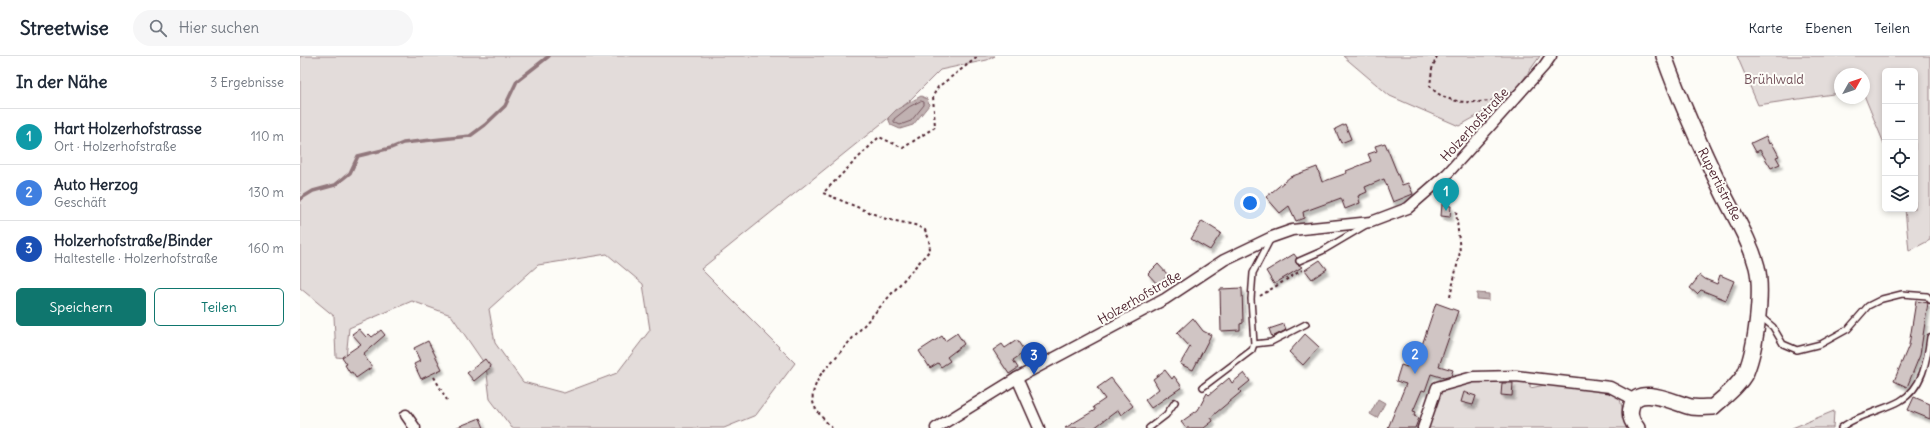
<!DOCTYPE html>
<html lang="de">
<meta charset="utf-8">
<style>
:root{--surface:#fff;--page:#f6f6f7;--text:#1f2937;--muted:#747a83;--line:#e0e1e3;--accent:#0f766e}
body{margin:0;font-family:Delius,sans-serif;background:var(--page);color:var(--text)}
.controls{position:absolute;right:12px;top:12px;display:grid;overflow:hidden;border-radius:6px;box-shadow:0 2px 6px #0003}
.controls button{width:36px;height:36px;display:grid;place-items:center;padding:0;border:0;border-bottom:1px solid var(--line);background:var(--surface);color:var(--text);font:20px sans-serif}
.compass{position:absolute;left:1534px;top:12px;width:36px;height:36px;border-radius:50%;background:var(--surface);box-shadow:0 2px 6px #0003;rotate:50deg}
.you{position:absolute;left:950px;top:147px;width:14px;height:14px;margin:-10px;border:3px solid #fff;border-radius:50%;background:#1a73e8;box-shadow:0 0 0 6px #1a73e833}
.badge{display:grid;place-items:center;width:26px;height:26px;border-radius:50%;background:var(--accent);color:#fff;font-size:13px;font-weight:700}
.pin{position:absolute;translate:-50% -33px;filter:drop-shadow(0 1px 2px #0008)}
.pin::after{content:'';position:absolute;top:21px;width:14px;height:12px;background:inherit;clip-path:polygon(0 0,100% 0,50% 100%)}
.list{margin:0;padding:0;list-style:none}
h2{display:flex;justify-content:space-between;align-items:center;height:52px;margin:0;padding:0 16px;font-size:17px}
h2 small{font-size:13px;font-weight:400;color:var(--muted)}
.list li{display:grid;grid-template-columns:26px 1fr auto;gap:12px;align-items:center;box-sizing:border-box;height:56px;padding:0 16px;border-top:1px solid var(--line)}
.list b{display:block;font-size:15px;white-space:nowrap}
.list p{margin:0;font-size:13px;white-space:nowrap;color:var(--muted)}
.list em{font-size:13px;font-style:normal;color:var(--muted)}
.actions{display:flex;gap:8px;padding:12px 16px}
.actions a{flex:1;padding:9px 0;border:1px solid var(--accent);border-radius:6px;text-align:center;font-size:14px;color:var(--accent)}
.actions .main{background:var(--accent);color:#fff}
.icon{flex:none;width:22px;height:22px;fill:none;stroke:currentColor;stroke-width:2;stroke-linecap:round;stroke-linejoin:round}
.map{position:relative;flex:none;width:1630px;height:372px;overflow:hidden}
header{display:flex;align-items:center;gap:24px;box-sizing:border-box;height:56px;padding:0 20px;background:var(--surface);border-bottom:1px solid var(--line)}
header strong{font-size:19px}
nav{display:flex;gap:22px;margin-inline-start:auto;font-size:14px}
.search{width:280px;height:36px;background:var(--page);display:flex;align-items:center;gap:10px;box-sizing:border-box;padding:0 14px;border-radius:22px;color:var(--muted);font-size:15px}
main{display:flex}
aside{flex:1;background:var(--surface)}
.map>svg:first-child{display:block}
.green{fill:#e3dcda;stroke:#967e82;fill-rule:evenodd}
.water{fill:#c0b1b1;stroke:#91777b}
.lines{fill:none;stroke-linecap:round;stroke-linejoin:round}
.shore{stroke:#795961;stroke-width:1}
.stream{stroke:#91777b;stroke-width:3.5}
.building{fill:#d0c5c4;stroke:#4a1f2b;filter:url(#shadow)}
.service-casing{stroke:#4a1f2b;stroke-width:8}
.minor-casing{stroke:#4a1f2b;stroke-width:13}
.secondary-casing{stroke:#4a1f2b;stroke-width:18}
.path{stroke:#4a1f2b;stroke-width:2;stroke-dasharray:3 3;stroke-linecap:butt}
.service{stroke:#fdfcf7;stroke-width:5}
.minor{stroke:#fdfcf7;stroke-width:10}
.secondary{stroke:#fdfcf7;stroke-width:15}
.labels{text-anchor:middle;stroke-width:4;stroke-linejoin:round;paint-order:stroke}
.park-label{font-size:13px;fill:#704e57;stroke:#fdfcf7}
.street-label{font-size:13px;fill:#4a1f2b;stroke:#fdfcf7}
</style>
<header>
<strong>Streetwise</strong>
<div class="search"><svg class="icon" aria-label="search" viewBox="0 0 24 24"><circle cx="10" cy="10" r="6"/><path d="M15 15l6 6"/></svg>Hier suchen</div>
<nav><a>Karte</a><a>Ebenen</a><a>Teilen</a></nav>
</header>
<main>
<aside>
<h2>In der Nähe<small>3 Ergebnisse</small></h2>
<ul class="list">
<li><span class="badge" style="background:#0f9aa8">1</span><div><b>Hart Holzerhofstrasse</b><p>Ort · Holzerhofstraße</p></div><em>110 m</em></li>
<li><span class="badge" style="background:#3f7fe0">2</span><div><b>Auto Herzog</b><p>Geschäft</p></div><em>130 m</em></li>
<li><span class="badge" style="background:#1a4fb4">3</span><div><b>Holzerhofstraße/Binder</b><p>Haltestelle · Holzerhofstraße</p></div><em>160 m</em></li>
</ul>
<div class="actions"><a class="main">Speichern</a><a>Teilen</a></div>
</aside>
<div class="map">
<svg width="1630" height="372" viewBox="0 0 1630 372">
<defs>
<filter id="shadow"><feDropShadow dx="2.5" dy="4" stdDeviation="1" flood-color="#0004"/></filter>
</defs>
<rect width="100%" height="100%" fill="#fdfcf7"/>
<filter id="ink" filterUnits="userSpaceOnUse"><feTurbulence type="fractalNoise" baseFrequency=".025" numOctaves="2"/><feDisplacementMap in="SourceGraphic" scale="8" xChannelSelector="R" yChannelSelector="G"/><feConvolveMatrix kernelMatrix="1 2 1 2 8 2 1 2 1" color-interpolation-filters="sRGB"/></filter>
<g filter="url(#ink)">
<g class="green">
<path d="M0,0h695l-8,4 -47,10 -33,33 -206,166 94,94 -39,52 -32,13h-212l-22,-29 -4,-33 -35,-51 -39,-14 -63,27 -3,30 -10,-1 -2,-41 -34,-28zM307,198l36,30 7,46 -33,43 -53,20 -41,-11 -28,-39 -6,-34 49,-44z"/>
<path d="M1043,0h197l-22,31 -27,21 -32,18 -69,-30z"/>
<path d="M1437,0h193v184l-21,11 -4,-42h10v-138h-30v75l-21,-51v-21h-24v19l-82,12z"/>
<path d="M1230,323v9l30,-6 58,12c5,11 4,24 12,34h-204c4,-10 6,-24 12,-32 17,-22 67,-16 92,-17z"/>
<path d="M1534,355l-1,17h-41z"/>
</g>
<g class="water">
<path d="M621,40l6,3 2,6 -16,20 -13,4 -9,-4 -3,-7 8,-8z"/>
<path d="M1177,237l12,1v6l-12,-1z"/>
<path d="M1078,343l7,4 -8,15 -7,-4z"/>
</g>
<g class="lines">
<path class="shore" d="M621,45l3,1v3l-13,16 -11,4 -6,-3v-3l15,-12z"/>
<path class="stream" d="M0,143l13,-8 22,-6 15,-12 8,-17 33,-8 12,-5 67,-7 15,-11 20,-19 12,-25 32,-25"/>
</g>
<g class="building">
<path d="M1045,68l6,15 -10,4 -6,-14z"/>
<path d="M1466,80l3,8 3,-1 7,13 -3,1 4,7 -9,4 -11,-18 -4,2 -5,-9z"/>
<path d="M1085,87l17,42 6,-2 5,11 -20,8 -9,-23 -19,8 2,5 -9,4 2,7 -15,6 -4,-11 -38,14 1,6 -8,3 -7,-15 -9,7 -14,-16 24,-20 27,-10 5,15 25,-9 -1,-2 25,-10 -3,-7 9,-3 -2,-5z"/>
<path d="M1142,148l9,2 -1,11 -9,-1z"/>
<path d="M902,165l19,12 -11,17 -19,-11z"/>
<path d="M994,198l3,4 -1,5 6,4 -28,17 -8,-13z"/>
<path d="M1020,204l7,9 -15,10 -7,-9z"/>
<path d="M858,208l10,11 -10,10 -10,-11z"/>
<path d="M1400,219l5,4 12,5 3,-9 14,6 -8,19 -25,-10 -4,4 -7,-6z"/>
<path d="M942,232l1,35 -3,1v6l-19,1 -1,-42z"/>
<path d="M1616,245l12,2 -8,52 -13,32 -13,-6 15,-36z"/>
<path d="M1136,247l22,8 -19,55 14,4 -2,6 -7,2 -13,-4 -6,17 -3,-1 -9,21 3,1 -2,4 5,2 -4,10h-27l18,-44 -10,-3 5,-16 6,2 2,-5 4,1 1,-4 3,1z"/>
<path d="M893,262l10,13 8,4 -18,35 -13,-6 10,-17 -13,-14z"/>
<path d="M984,268l2,6 -14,7 -3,-8z"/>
<path d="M59,273l7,8 3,-3 3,3 9,-7 4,5 -22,19 9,13 -16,11 -4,-6 -2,1 -5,-8 2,-1 -5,-7 19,-13 -9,-10z"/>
<path d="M657,277l7,11 -17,13 3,4 -9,6 -3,-4 -8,5 -11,-17 23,-15 3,5z"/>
<path d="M1005,278l14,13 -16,18 -14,-13z"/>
<path d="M717,284l8,12 -12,8 5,8 -9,6 -16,-24 9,-6 3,4z"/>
<path d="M128,285l14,28 -21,10 -7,-15 6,-3 -6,-13z"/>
<path d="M185,303l6,8 -17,14 -7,-8z"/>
<path d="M865,314l7,9 2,-3 8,11 -31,21 -6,-8 14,-11 -6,-10z"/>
<path d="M944,317l6,8 -11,9 2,2 -30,25 2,4 -9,7h-18l-5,-6 17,-12 9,-17 2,2 20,-17 3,5z"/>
<path d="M811,322l22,28 -12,9 -3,-5 -24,18h-29l30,-18 -2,-3 12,-8 -8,-11z"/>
<path d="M1202,327h11l-1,13 -11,-1z"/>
<path d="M1164,336l12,4 -3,9 -12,-3z"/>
<path d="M1614,341l16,7v15l-22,-9z"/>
<path d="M180,362l4,10h-29z"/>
</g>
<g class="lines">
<g class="service-casing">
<g id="service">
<path d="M999,205l23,-10 44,-26"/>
<path d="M1460,260l13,11 10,17 14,6 24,-6 27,-15 20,-23 14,-7 20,-5 25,2 3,4"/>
<path d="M954,288l17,-2 35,-18"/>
<path d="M903,331l49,-37 2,-6 -3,-45 2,-26 17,-33"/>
<path d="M849,372l17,-13 9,-13"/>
<path d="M1541,372c9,-8 20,-11 30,-15 10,-4 20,-7 29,-12 23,-13 27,-41 30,-64"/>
</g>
</g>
<g class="minor-casing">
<g id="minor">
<path d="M717,322l22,50"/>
<path d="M106,359l9,13"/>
<path d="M636,372l81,-50 148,-79 59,-39 48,-23 20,-7 79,-8 37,-14 39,-34 97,-108 7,-10"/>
<path d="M1123,372l14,-41 36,-10 43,-1 94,11 25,13"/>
</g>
</g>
<g class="secondary-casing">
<path id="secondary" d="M1337,372c-5,-6 -8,-13 -6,-20 4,-26 46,-4 60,-1 7,1 15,0 22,0 11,-10 26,-21 33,-35 10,-24 17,-80 11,-105 -7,-26 -21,-48 -33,-72 -22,-45 -43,-91 -60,-139"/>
</g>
<g class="path">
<path d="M1137,0l-5,13 -2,17c16,20 46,17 68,14"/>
<path d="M960,240l42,-26"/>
<path d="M1150,241l10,-45 -4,-42"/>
<path d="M134,321l13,23"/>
<path d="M532,372c-20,-21 -26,-27 -11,-54l109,-124 -1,-11 -4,-9 -10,-5 -29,-6 -63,-26 56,-56 24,11 32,-21 -2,-31 5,-9 41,-31"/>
</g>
<use href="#service" class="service"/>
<use href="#minor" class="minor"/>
<use href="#secondary" class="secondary"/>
</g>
</g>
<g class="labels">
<g class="park-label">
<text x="1474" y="28">Brühlwald</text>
</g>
<g class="street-label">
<text transform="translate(1174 68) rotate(-48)" y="5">Holzerhofstraße</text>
<text transform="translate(1420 128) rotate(63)" y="5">Rupertistraße</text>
<text transform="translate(839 241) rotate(-30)" y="5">Holzerhofstraße</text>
</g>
</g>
</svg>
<div class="controls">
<button>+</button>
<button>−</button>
<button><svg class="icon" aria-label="locate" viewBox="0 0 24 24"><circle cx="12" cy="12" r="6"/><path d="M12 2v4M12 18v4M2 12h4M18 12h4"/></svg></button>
<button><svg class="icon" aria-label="layers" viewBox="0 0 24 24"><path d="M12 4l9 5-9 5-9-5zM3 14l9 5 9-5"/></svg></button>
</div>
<svg class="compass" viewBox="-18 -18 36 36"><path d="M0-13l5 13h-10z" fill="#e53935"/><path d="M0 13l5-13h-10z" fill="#747a83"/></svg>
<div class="you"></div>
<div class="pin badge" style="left:1146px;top:155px;background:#0f9aa8">1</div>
<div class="pin badge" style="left:1115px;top:318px;background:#3f7fe0">2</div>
<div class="pin badge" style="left:734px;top:319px;background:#1a4fb4">3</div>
</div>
</main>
